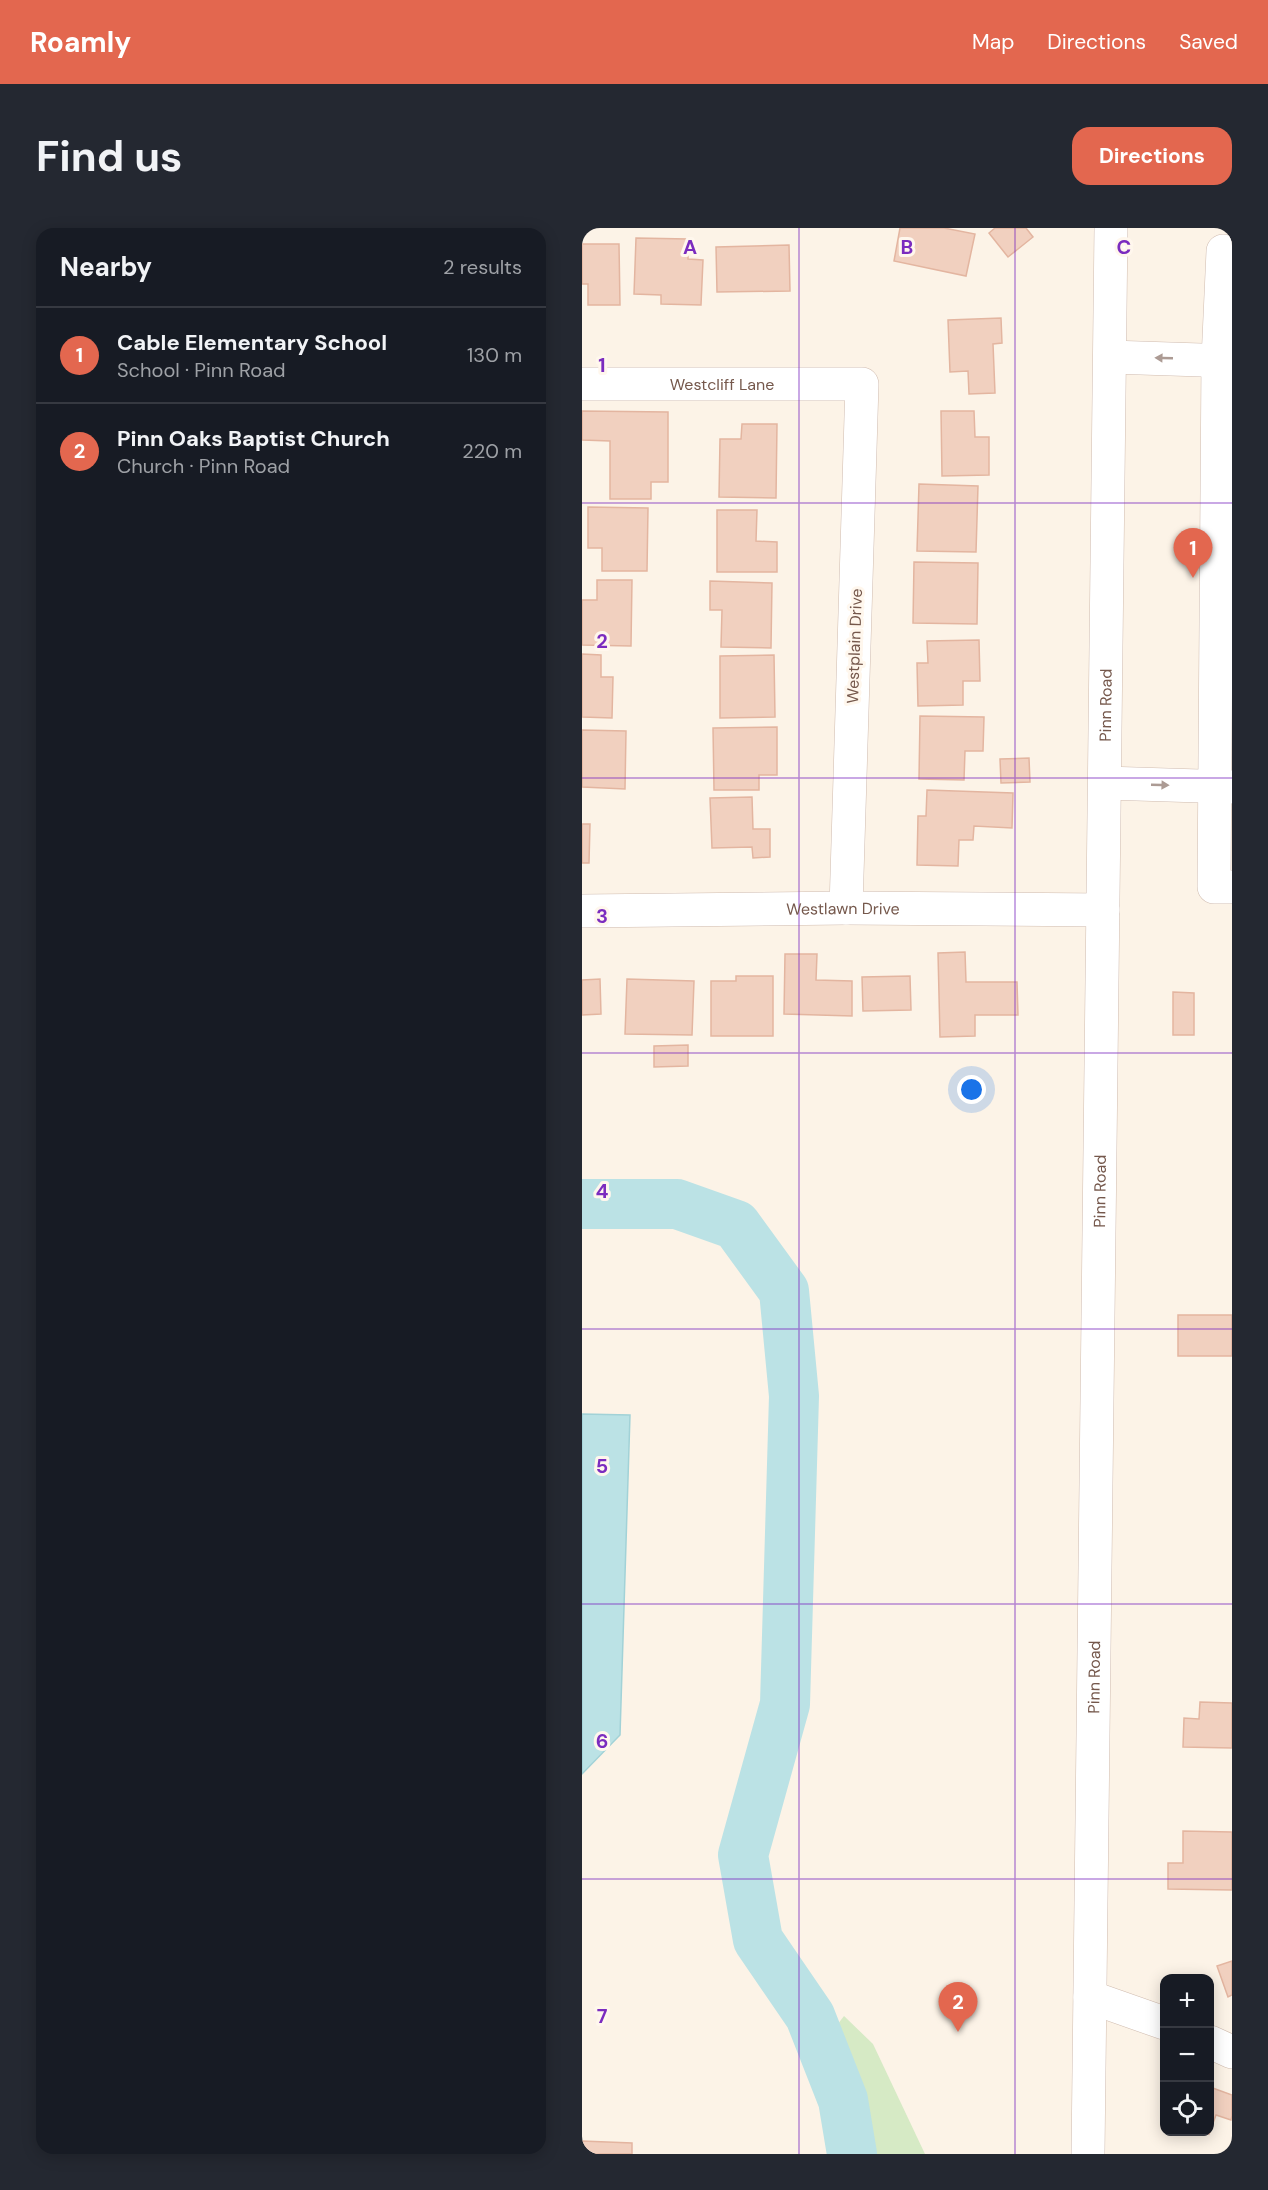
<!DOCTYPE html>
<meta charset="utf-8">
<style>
:root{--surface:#171b24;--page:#242831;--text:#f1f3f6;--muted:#9ea1a6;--line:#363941;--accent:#e3674f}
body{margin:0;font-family:"DM Sans",sans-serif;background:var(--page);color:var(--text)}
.controls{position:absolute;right:18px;bottom:18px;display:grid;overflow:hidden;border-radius:12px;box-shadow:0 3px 15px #0003}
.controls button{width:54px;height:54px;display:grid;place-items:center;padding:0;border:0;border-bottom:2px solid var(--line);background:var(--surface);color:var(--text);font:30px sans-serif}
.you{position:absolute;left:390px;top:862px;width:21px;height:21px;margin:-15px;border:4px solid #fff;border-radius:50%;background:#1a73e8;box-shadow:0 0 0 9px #1a73e833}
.badge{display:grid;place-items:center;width:39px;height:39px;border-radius:50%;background:var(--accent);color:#fff;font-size:20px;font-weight:700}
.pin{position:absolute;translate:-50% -50px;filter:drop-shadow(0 2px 3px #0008)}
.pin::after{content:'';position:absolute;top:32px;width:21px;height:18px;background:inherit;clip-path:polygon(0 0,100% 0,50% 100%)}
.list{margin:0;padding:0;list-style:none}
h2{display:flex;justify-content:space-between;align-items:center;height:78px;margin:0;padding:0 24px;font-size:26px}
h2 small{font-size:20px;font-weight:400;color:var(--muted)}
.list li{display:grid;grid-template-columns:39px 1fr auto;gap:18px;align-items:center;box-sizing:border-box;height:96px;padding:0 24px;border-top:2px solid var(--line)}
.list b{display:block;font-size:22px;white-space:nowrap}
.list p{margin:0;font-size:20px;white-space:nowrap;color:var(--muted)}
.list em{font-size:20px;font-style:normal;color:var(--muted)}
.icon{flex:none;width:33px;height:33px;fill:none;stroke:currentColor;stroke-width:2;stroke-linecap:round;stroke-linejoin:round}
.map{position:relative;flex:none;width:650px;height:1926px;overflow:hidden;border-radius:18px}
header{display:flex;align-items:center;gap:36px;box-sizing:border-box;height:84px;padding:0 30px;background:var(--accent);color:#fff}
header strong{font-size:28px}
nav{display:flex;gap:33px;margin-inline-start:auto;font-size:21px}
.intro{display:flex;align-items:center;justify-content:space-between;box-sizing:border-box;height:144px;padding:0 36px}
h1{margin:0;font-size:42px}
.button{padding:15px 27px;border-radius:18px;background:var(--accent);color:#fff;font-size:21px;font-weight:700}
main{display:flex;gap:36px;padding:0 36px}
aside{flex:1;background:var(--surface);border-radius:18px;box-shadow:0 3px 15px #0003}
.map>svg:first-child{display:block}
.green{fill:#d6eac5}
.water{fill:#bbe2e5;stroke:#a2d2d7;stroke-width:1.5}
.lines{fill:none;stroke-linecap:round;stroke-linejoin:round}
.river{stroke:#bbe2e5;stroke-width:50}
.building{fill:#f1d0bf;stroke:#e3b5a0;stroke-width:1.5}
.minor-casing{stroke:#d0bcb0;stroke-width:34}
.minor{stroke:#fff;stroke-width:33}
.oneway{fill:#ac9b94}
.grid{fill:none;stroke:#7b2cbf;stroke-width:1.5;stroke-opacity:0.55}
.labels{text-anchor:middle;stroke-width:6;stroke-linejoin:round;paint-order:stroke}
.street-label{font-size:16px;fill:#75584c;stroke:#fff7ed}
.grid-label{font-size:20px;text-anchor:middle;font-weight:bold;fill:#7b2cbf;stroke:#fff7ed;stroke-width:6;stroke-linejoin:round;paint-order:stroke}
</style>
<header>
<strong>Roamly</strong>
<nav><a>Map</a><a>Directions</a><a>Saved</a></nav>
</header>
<div class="intro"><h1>Find us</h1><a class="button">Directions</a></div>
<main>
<aside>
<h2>Nearby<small>2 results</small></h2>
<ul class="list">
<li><span class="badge">1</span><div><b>Cable Elementary School</b><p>School · Pinn Road</p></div><em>130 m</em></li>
<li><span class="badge">2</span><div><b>Pinn Oaks Baptist Church</b><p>Church · Pinn Road</p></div><em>220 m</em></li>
</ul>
</aside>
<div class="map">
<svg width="650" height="1926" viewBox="0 0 650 1926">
<rect width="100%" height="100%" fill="#fcf3e7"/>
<path class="green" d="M262,1788l29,28 52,110h-94l-19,-96z"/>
<path class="water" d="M0,1186l48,1 -10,320 -38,39z"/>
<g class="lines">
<path class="river" d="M0,976h95l59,21 48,66 10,105 -9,308 -42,151 15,85 52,76 33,84 9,54"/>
</g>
<g class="building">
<path d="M318,0h44l31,6 -9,42 -72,-15z"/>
<path d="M413,0h31l7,9 -25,20 -19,-24z"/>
<path d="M54,10l52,1v20l15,1 -2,45 -40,-1v-9l-27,-1z"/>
<path d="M0,16h37l1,61h-32v-21h-6z"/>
<path d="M207,17l1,46 -73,1 -1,-45z"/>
<path d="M419,90l1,25 -9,1 2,49 -26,1 -1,-23 -18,1 -2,-52z"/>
<path d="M0,183l86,1v70h-17v17h-41v-58l-28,-1z"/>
<path d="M359,183h33l1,26h14v38l-47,1z"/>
<path d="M160,196h35l-1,74 -57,-1 1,-58h21z"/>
<path d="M337,256l59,2 -2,66 -59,-1z"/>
<path d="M6,279l60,1 -1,63h-45v-23h-14z"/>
<path d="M135,282h40l-1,31 21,1v30h-60z"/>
<path d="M332,334l64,1 -1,61 -64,-1z"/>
<path d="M15,352h35l-1,66 -49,-1v-45h15z"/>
<path d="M128,353l62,2 -1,65 -50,-1 1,-37h-12z"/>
<path d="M397,412l1,41h-17v24l-45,1 -1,-43h11l-1,-22z"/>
<path d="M0,426l19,1v22h12l-1,41 -30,-1z"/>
<path d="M192,427l1,62 -55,1v-62z"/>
<path d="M338,488l64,1 -1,34h-18l-1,29 -45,-1z"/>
<path d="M195,499v48h-18v15h-45l-1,-62z"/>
<path d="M0,502l44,1 -1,58 -43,-2z"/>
<path d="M447,530l1,24 -29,1 -1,-24z"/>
<path d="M345,562l86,3 -1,35 -38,-2 -1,14h-14l-1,26 -41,-1 1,-49h8z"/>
<path d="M170,569l1,32h17v28l-17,1 -1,-11 -40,1 -2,-50z"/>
<path d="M0,596h8l-1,39h-7z"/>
<path d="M383,724l1,30h51l1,33h-43v21l-35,1 -2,-84z"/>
<path d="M203,726h32l-1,26 36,1v35l-68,-2z"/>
<path d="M154,748h37v60h-62v-55h25z"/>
<path d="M328,748l1,34 -48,1 -1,-34z"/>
<path d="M18,751l1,35 -19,1v-35z"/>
<path d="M45,751l67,2 -2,54 -67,-1z"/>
<path d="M591,764l21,1v42h-21z"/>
<path d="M106,817v21l-34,1v-21z"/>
<rect x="596" y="1087" width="54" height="41"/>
<path d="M618,1474l32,1v45l-49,-1 1,-29 15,1z"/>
<path d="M601,1603l49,1v58l-64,-1v-26h15z"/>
<path d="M650,1733v34l-4,2 -11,-31z"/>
<path d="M628,1859l22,8v21l-1,4 -15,-5 -7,19 -7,-2h8z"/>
<path d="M0,1913l50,2v11h-50z"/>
</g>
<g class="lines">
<g class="minor-casing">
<g id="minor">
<path d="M641,23l-5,109 -4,527h18"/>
<path d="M528,129l122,4"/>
<path id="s1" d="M0,156h280l-16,524"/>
<path d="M523,555l127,4"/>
<path id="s2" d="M0,683l264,-3 257,2"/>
<path d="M508,1769l74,26"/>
<path d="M628,1814l22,10"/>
<path id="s3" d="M506,1926l23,-1926"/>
</g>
</g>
<use href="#minor" class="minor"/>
</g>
<defs><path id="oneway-solid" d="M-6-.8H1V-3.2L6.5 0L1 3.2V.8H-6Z" transform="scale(1.5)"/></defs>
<g class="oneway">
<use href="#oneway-solid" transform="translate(582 130) rotate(-178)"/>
<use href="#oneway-solid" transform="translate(578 557) rotate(2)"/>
</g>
<path class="grid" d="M217,0v1926M433,0v1926M0,275h650M0,550h650M0,825h650M0,1101h650M0,1376h650M0,1651h650"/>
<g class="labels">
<g class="street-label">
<text dy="6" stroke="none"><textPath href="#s1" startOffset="140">Westcliff Lane</textPath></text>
<text transform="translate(272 418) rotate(-88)" y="6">Westplain Drive</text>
<text dy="6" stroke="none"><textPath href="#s3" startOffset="1449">Pinn Road</textPath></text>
<text dy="6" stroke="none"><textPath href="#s2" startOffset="261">Westlawn Drive</textPath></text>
<text dy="6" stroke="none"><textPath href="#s3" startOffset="963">Pinn Road</textPath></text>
<text dy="6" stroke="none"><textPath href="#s3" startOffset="477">Pinn Road</textPath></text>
</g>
</g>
<g class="grid-label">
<text x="108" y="26">A</text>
<text x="325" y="26">B</text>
<text x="542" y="26">C</text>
<text x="20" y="144">1</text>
<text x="20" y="420">2</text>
<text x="20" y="695">3</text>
<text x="20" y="970">4</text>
<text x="20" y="1245">5</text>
<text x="20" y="1520">6</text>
<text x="20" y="1795">7</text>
</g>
</svg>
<div class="controls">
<button>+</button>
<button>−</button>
<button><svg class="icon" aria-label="locate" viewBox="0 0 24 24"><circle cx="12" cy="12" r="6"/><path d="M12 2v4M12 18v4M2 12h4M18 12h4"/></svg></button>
</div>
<div class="you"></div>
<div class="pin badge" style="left:611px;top:350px">1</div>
<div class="pin badge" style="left:376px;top:1804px">2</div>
</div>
</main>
